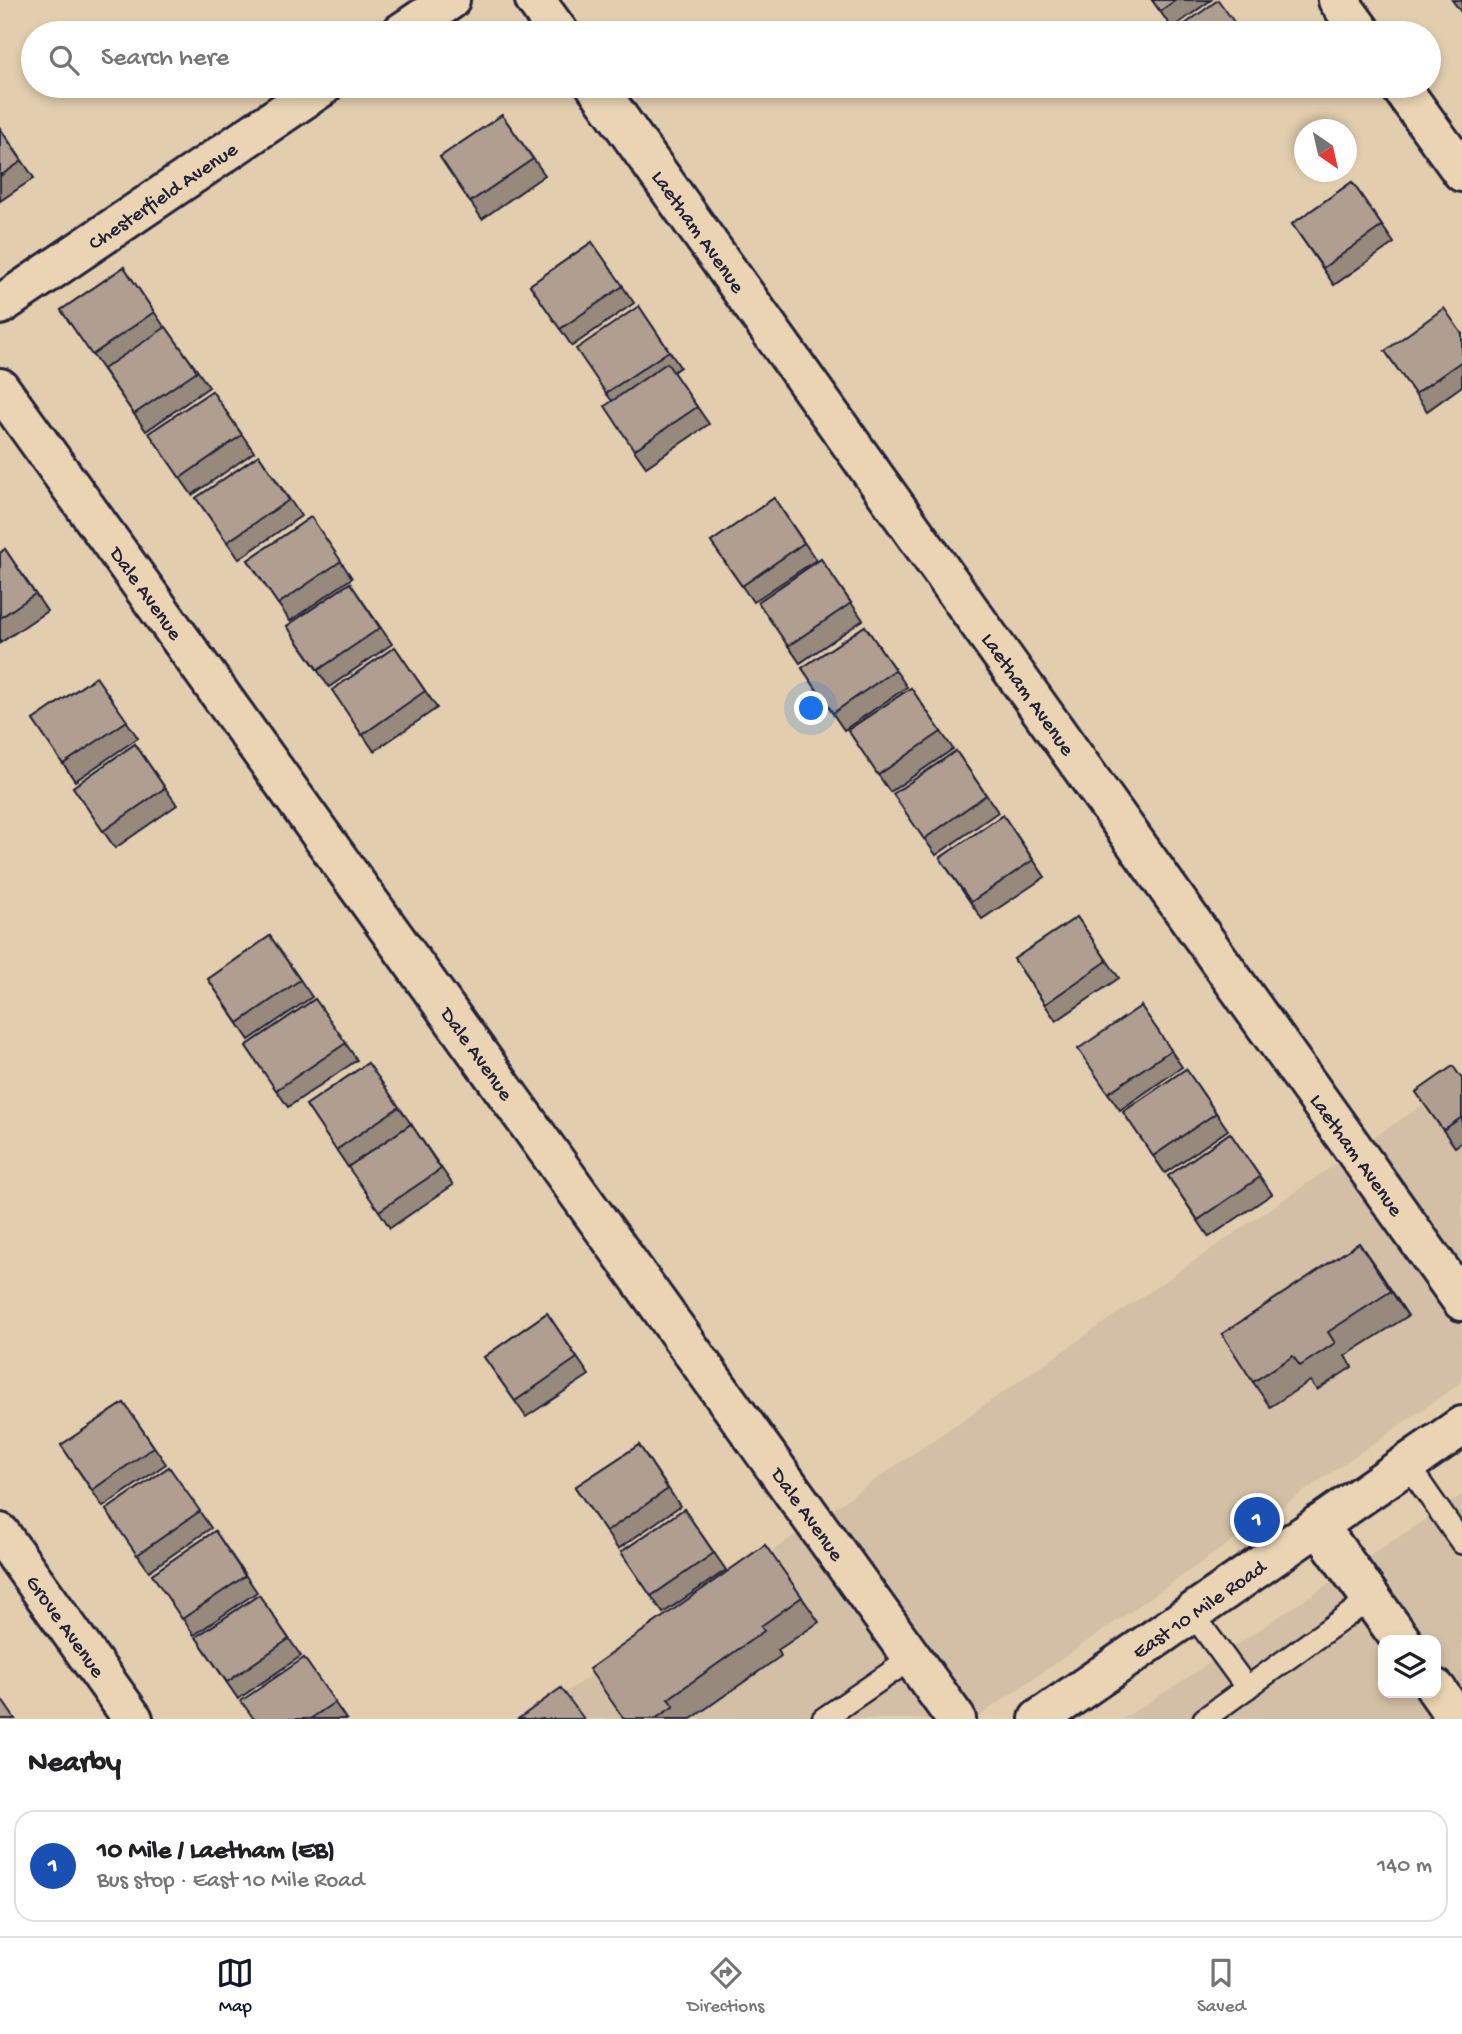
<!DOCTYPE html>
<meta charset="utf-8">
<style>
:root{--surface:#fff;--page:#f6f6f6;--text:#202124;--muted:#757577;--line:#e0e0e0;--accent:#111827}
body{margin:0;font-family:"Gochi Hand",sans-serif;background:var(--page);color:var(--text)}
.controls{position:absolute;right:21px;bottom:21px;display:grid;overflow:hidden;border-radius:14px;box-shadow:0 4px 10px #0003}
.controls button{width:63px;height:63px;display:grid;place-items:center;padding:0;border:0;border-bottom:2px solid var(--line);background:var(--surface);color:var(--text);font:35px sans-serif}
.compass{position:absolute;left:1294px;top:119px;width:63px;height:63px;border-radius:50%;background:var(--surface);box-shadow:0 4px 10px #0003;rotate:146deg}
.you{position:absolute;left:812px;top:709px;width:24px;height:24px;margin:-18px;border:5px solid #fff;border-radius:50%;background:#1a73e8;box-shadow:0 0 0 10px #1a73e833}
.badge{display:grid;place-items:center;width:46px;height:46px;border-radius:50%;background:var(--accent);color:#fff;font-size:23px;font-weight:700}
.pin{position:absolute;translate:-50% -50%;border:4px solid #fff;box-shadow:0 2px 7px #0006}
.list{margin:0;padding:0;list-style:none}
h2{display:flex;justify-content:space-between;align-items:center;height:91px;margin:0;padding:0 28px;font-size:30px}
h2 small{font-size:23px;font-weight:400;color:var(--muted)}
.list li{display:grid;grid-template-columns:46px 1fr auto;gap:21px;align-items:center;box-sizing:border-box;height:112px;margin:0 14px 14px;padding:0 14px;border:2px solid var(--line);border-radius:21px}
.list b{display:block;font-size:26px;white-space:nowrap}
.list p{margin:0;font-size:23px;white-space:nowrap;color:var(--muted)}
.list em{font-size:23px;font-style:normal;color:var(--muted)}
.icon{flex:none;width:38px;height:38px;fill:none;stroke:currentColor;stroke-width:2;stroke-linecap:round;stroke-linejoin:round}
.map{position:relative;flex:none;width:1462px;height:1719px;overflow:hidden}
.search{position:absolute;background:var(--surface);box-shadow:0 4px 10px #0003;left:21px;right:21px;top:21px;height:77px;display:flex;align-items:center;gap:18px;box-sizing:border-box;padding:0 24px;border-radius:38px;color:var(--muted);font-size:26px}
.sheet{height:217px;background:var(--surface)}
nav{display:flex;justify-content:space-around;align-items:center;box-sizing:border-box;height:98px;border-top:2px solid var(--line);background:var(--surface);font-size:19px;color:var(--muted)}
nav a{display:grid;justify-items:center;gap:4px}
nav .on{color:var(--accent)}
.map>svg:first-child{display:block}
.built{fill:#d3bfa5;fill-rule:evenodd}
.lines{fill:none;stroke-linecap:round;stroke-linejoin:round}
.service-casing{stroke:#22223b;stroke-width:26}
.minor-casing{stroke:#22223b;stroke-width:44}
.secondary-casing{stroke:#22223b;stroke-width:44}
.service{stroke:#ead4b3;stroke-width:21}
.minor{stroke:#ead4b3;stroke-width:38}
.secondary{stroke:#ead4b3;stroke-width:38}
.wall{fill:#97897c;stroke:#22223b;stroke-width:2}
.shaded-wall{fill:#7b6f65;stroke:#22223b;stroke-width:2}
.building{fill:#b09f90;stroke:#22223b;stroke-width:2}
.labels{text-anchor:middle;stroke-width:6;stroke-linejoin:round;paint-order:stroke}
.street-label{font-size:21px;fill:#22223b;stroke:#ead4b3}
</style>
<div class="map">
<svg width="1462" height="1719" viewBox="0 0 1462 1719">
<rect width="100%" height="100%" fill="#e2cdae"/>
<filter id="ink" filterUnits="userSpaceOnUse"><feTurbulence type="fractalNoise" baseFrequency=".0143" numOctaves="2"/><feDisplacementMap in="SourceGraphic" scale="14" xChannelSelector="R" yChannelSelector="G"/><feConvolveMatrix kernelMatrix="1 2 1 2 8 2 1 2 1" color-interpolation-filters="sRGB"/></filter>
<g filter="url(#ink)">
<g class="built">
<path d="M1462,1079v303l-487,337h-448l858,-589z"/>
<path d="M1462,1495v224h-339l53,-34zM1383,1640h53v53h-53z"/>
</g>
<g class="lines">
<g class="service-casing">
<g id="service">
<path d="M1407,1464l55,79"/>
<path d="M1192,1613l55,75"/>
<path d="M823,1719l89,-61"/>
<path d="M1204,1719l166,-120"/>
</g>
</g>
<g class="minor-casing">
<g id="minor">
<path d="M535,0l24,33"/>
<path d="M1338,0l24,33"/>
<path d="M401,33l49,-33"/>
<path id="s1" d="M596,86l866,1215"/>
<path d="M1400,86l62,86"/>
<path id="s2" d="M0,305l323,-219"/>
<path id="s3" d="M0,388l956,1331"/>
<path d="M1318,1525l83,115"/>
<path id="s4" d="M0,1533l133,186"/>
<path d="M1436,1689l21,30"/>
</g>
</g>
<g class="secondary-casing">
<g id="secondary">
<path id="s5" d="M1039,1719l423,-293"/>
</g>
</g>
<use href="#service" class="service"/>
<use href="#minor" class="minor"/>
<use href="#secondary" class="secondary"/>
</g>
<g class="wall">
<path d="M1152,0h59l-39,28z"/>
<path d="M1452,0h10v12h-1z"/>
<path d="M1210,86h15l-10,7z"/>
<path d="M502,115l43,60 -63,44 -42,-62z"/>
<path d="M0,128l34,50 -34,23z"/>
<path d="M1352,182l42,61 -60,42 -42,-61z"/>
<path d="M592,242l42,61 -62,43 -42,-61z"/>
<path d="M124,267l41,61 1,-1 43,60 -63,44 -85,-121z"/>
<path d="M639,306l41,61 -7,5 36,52 -63,43 -12,-17 -22,-49 -6,-8z"/>
<path d="M1462,334v52l-35,25 -42,-60z"/>
<path d="M212,391l42,61 -62,43 -43,-62z"/>
<path d="M259,455l42,61 -62,43 -43,-61z"/>
<path d="M774,498l42,62 -63,42 -42,-60z"/>
<path d="M311,517l41,61 -62,43 -42,-61z"/>
<path d="M5,549l42,62 -47,32v-90z"/>
<path d="M821,559l42,61 -63,43 -42,-61z"/>
<path d="M350,583l42,61 -63,43 -42,-61z"/>
<path d="M865,626l42,61 -63,43 -42,-62z"/>
<path d="M395,647l42,61 -63,43 -42,-61z"/>
<path d="M96,677l42,61 -63,43 -42,-61z"/>
<path d="M911,688l42,61 -63,43 -42,-62z"/>
<path d="M135,744l42,61 -62,43 -42,-61z"/>
<path d="M956,751l42,61 -62,43 -43,-61z"/>
<path d="M1003,815l42,62 -63,42 -42,-61z"/>
<path d="M1077,917l42,61 -63,43 -42,-62z"/>
<path d="M270,936l42,61 -63,43 -41,-61z"/>
<path d="M315,999l42,61 -69,47 -42,-61z"/>
<path d="M1141,1006l41,61 -62,43 -12,-17z"/>
<path d="M368,1063l43,61 -63,43 -42,-62z"/>
<path d="M1186,1069l42,61 -63,43 -42,-61z"/>
<path d="M1462,1079v63l-7,5 -39,-55z"/>
<path d="M411,1124l42,61 -63,43 -11,-17z"/>
<path d="M1230,1133l42,61 -63,43 -41,-61z"/>
<path d="M1376,1267l32,49 -63,40 7,11 -35,23 -7,-9 -40,26 -17,-25z"/>
<path d="M547,1313l42,62 -63,42 -42,-60z"/>
<path d="M124,1403l42,61 -63,43 -42,-62z"/>
<path d="M639,1445l41,61 -62,43 -43,-62z"/>
<path d="M169,1467l42,61 -62,43 -43,-61z"/>
<path d="M684,1509l42,61 -63,43 -42,-61z"/>
<path d="M215,1531l42,61 -63,43 -42,-61z"/>
<path d="M765,1545l54,77 -41,28 3,6 -90,63h-67z"/>
<path d="M259,1595l42,61 -63,43 -42,-62z"/>
<path d="M304,1658l42,61h-92z"/>
</g>
<path class="shaded-wall" d="M1359,1243l17,24 32,49 -17,-25z"/>
<g class="building">
<path d="M1152,0h24l-16,11z"/>
<path d="M1218,0l24,33h-69z"/>
<path d="M502,115l31,44 -63,43 -30,-45z"/>
<path d="M0,129l22,32 -22,15z"/>
<path d="M1352,182l30,44 -59,42 -31,-44z"/>
<path d="M592,242l31,44 -63,43 -30,-44z"/>
<path d="M124,267l30,45 -62,43 -31,-45z"/>
<path d="M639,306l30,45 -63,42 -30,-44z"/>
<path d="M1444,308l18,26v27l-47,33 -30,-43z"/>
<path d="M166,327l31,44 -63,43 -31,-45z"/>
<path d="M667,363l30,44 -63,43 -29,-44z"/>
<path d="M212,391l30,44 -62,43 -31,-45z"/>
<path d="M259,455l30,45 -62,42 -31,-44z"/>
<path d="M774,498l30,45 -62,43 -31,-44z"/>
<path d="M311,517l30,44 -63,43 -30,-44z"/>
<path d="M5,549l30,45 -35,24v-65z"/>
<path d="M821,559l30,44 -63,43 -30,-44z"/>
<path d="M350,583l30,45 -62,42 -31,-44z"/>
<path d="M865,626l30,44 -62,43 -31,-45z"/>
<path d="M395,647l30,44 -63,44 -30,-45z"/>
<path d="M96,677l31,44 -64,43 -30,-44z"/>
<path d="M911,688l30,44 -63,43 -30,-45z"/>
<path d="M135,744l30,44 -62,43 -30,-44z"/>
<path d="M956,751l30,44 -62,44 -31,-45z"/>
<path d="M1003,815l30,45 -62,42 -31,-44z"/>
<path d="M1077,917l30,44 -62,43 -31,-45z"/>
<path d="M270,936l30,44 -62,43 -30,-44z"/>
<path d="M315,999l31,44 -70,47 -30,-44z"/>
<path d="M1141,1006l30,44 -63,43 -30,-44z"/>
<path d="M368,1063l31,44 -63,43 -30,-45z"/>
<path d="M1453,1066l9,13v38l-19,13 -27,-38z"/>
<path d="M1186,1069l30,44 -63,43 -30,-44z"/>
<path d="M411,1124l30,45 -62,42 -31,-44z"/>
<path d="M1230,1133l30,44 -62,43 -30,-44z"/>
<path d="M1359,1243l32,48 -63,41 7,11 -35,23 -7,-10 -40,26 -31,-48z"/>
<path d="M547,1313l30,45 -62,43 -31,-44z"/>
<path d="M124,1403l30,44 -62,43 -31,-45z"/>
<path d="M639,1445l29,44 -62,43 -31,-45z"/>
<path d="M169,1467l31,44 -63,44 -31,-45z"/>
<path d="M684,1509l30,44 -63,43 -30,-44z"/>
<path d="M215,1531l30,45 -63,43 -30,-45z"/>
<path d="M765,1545l37,52 -41,29 3,5 -96,68 6,7 -19,13h-31l-35,-50z"/>
<path d="M259,1595l30,44 -62,43 -31,-45z"/>
<path d="M304,1658l31,44 -25,17h-56l-13,-18z"/>
<path d="M561,1688l23,31h-66z"/>
<path d="M0,1697l15,22h-15z"/>
</g>
</g>
<g class="labels">
<g class="street-label">
<text dy="7" stroke="none"><textPath href="#s2" startOffset="196">Chesterfield Avenue</textPath></text>
<text dy="7" stroke="none"><textPath href="#s1" startOffset="178">Laetham Avenue</textPath></text>
<text dy="7" stroke="none"><textPath href="#s3" startOffset="252">Dale Avenue</textPath></text>
<text dy="7" stroke="none"><textPath href="#s1" startOffset="746">Laetham Avenue</textPath></text>
<text dy="7" stroke="none"><textPath href="#s3" startOffset="819">Dale Avenue</textPath></text>
<text dy="7" stroke="none"><textPath href="#s1" startOffset="1312">Laetham Avenue</textPath></text>
<text dy="7" stroke="none"><textPath href="#s3" startOffset="1386">Dale Avenue</textPath></text>
<text dy="7" stroke="none"><textPath href="#s5" startOffset="194">East 10 Mile Road</textPath></text>
<text dy="7" stroke="none"><textPath href="#s4" startOffset="114">Grove Avenue</textPath></text>
</g>
</g>
</svg>
<div class="controls">
<button><svg class="icon" aria-label="layers" viewBox="0 0 24 24"><path d="M12 4l9 5-9 5-9-5zM3 14l9 5 9-5"/></svg></button>
</div>
<svg class="compass" viewBox="-18 -18 36 36"><path d="M0-13l5 13h-10z" fill="#e53935"/><path d="M0 13l5-13h-10z" fill="#757577"/></svg>
<div class="you"></div>
<div class="pin badge" style="left:1257px;top:1520px;background:#1a4fb4">1</div>
<div class="search"><svg class="icon" aria-label="search" viewBox="0 0 24 24"><circle cx="10" cy="10" r="6"/><path d="M15 15l6 6"/></svg>Search here</div>
</div>
<section class="sheet">
<h2>Nearby<small></small></h2>
<ul class="list">
<li><span class="badge" style="background:#1a4fb4">1</span><div><b>10 Mile / Laetham (EB)</b><p>Bus stop · East 10 Mile Road</p></div><em>140 m</em></li>
</ul>
</section>
<nav>
<a class="on"><svg class="icon" aria-label="map" viewBox="0 0 24 24"><path d="M3 6l6-2 6 2 6-2v14l-6 2-6-2-6 2zM9 4v14M15 6v14"/></svg>Map</a>
<a><svg class="icon" aria-label="directions" viewBox="0 0 24 24"><path d="M12 3l9 9-9 9-9-9zM9 14v-3h6M13 9l2 2-2 2"/></svg>Directions</a>
<a><svg class="icon" aria-label="saved" viewBox="0 0 24 24"><path d="M7 4h10v16l-5-4-5 4z"/></svg>Saved</a>
</nav>
